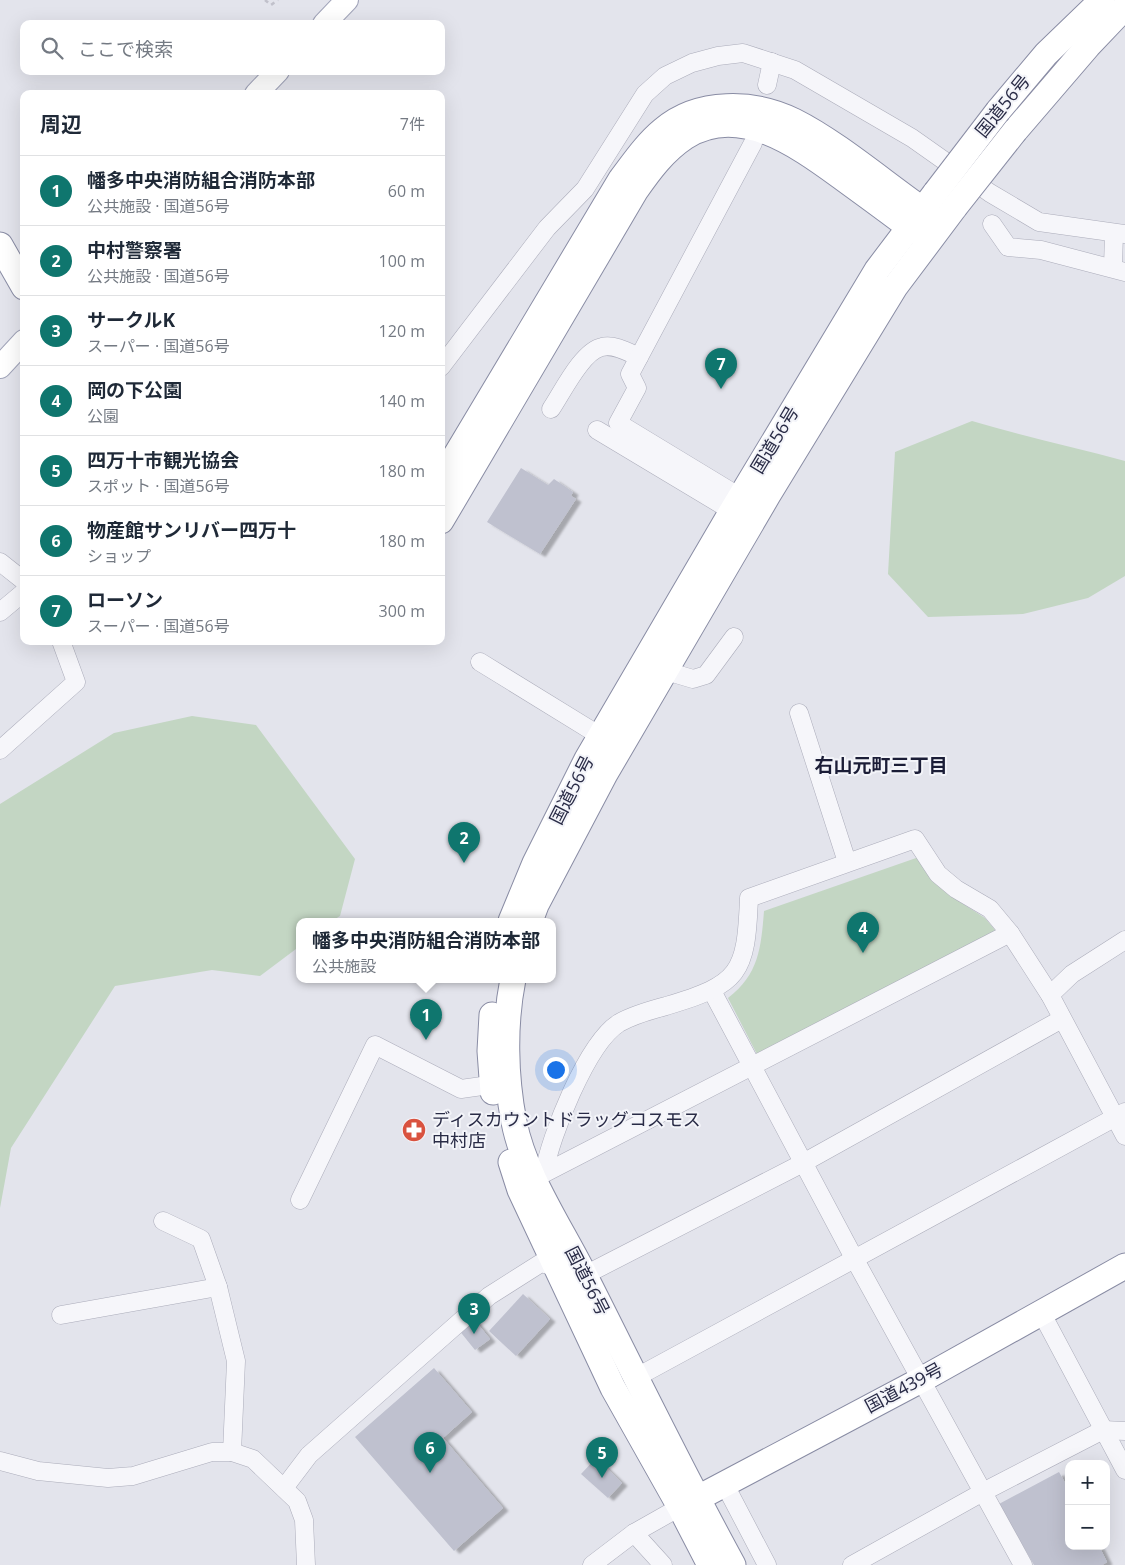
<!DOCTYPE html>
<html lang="ja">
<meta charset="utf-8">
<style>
:root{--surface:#fff;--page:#f6f6f7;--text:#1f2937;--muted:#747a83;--line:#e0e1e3;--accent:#0f766e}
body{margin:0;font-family:"Open Sans","Noto Sans JP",sans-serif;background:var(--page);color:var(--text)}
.controls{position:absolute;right:15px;bottom:15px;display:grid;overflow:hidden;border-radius:10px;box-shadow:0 5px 20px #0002}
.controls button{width:45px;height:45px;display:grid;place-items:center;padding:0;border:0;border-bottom:1px solid var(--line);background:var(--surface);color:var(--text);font:25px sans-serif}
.you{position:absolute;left:555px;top:1069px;width:18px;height:18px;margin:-12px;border:4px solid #fff;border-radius:50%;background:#1a73e8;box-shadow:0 0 0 8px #1a73e833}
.badge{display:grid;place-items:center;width:32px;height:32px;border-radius:50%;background:var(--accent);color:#fff;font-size:16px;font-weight:700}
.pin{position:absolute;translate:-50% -41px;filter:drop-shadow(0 1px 2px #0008)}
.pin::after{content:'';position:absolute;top:26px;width:18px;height:15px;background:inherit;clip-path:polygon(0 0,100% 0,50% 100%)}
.popup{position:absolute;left:296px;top:918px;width:260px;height:65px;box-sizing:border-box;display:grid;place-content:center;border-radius:10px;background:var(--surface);filter:drop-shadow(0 1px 4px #0005);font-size:16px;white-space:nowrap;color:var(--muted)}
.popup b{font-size:19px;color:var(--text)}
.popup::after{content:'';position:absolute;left:50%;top:100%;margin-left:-10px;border:10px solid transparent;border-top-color:var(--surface)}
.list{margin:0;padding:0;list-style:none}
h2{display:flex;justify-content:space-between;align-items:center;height:65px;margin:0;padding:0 20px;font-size:21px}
h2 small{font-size:16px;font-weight:400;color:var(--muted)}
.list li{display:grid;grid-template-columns:32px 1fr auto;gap:15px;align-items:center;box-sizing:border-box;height:70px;padding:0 20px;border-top:1px solid var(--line)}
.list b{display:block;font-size:19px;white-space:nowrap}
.list p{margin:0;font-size:16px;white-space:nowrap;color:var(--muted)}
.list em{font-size:16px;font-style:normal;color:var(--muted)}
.icon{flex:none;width:28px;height:28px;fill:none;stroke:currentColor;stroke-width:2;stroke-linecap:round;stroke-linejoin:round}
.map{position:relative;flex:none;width:1125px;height:1565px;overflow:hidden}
.search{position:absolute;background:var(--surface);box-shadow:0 5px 20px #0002;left:20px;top:20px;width:425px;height:55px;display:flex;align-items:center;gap:12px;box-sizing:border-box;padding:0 18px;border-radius:10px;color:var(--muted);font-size:19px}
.panel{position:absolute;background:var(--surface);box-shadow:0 5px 20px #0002;left:20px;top:90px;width:425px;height:555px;border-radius:10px}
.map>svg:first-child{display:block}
.green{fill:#c3d6c3}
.building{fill:#bfc1cf;filter:url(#shadow)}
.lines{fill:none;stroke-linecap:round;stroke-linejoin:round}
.minor-casing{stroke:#abacba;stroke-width:19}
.major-casing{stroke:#a1a4b9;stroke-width:24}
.highway-casing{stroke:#898ca4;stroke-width:27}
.path{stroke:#c1c1cb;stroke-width:2.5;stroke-dasharray:4 4;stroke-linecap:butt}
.minor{stroke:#f6f6fa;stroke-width:18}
.major{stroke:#fff;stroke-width:22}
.highway{stroke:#fff;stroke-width:25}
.highway-bridge-casing{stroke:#898ca4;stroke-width:27;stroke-linecap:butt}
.highway-bridge{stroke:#fff;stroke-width:25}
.labels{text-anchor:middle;stroke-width:4;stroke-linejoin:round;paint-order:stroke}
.street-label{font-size:18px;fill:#292b46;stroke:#f3f4f9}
.poi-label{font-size:18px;fill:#292b46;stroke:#f3f4f9;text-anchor:start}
.neighbourhood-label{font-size:19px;font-weight:bold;fill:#1b1d37;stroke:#f3f4f9}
</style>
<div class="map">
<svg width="1125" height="1565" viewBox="0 0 1125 1565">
<defs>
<filter id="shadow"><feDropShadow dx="5.5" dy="3" stdDeviation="1" flood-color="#0004"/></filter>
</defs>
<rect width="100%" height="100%" fill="#e3e4ec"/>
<g class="green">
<path d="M972,421c50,15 102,26 153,40v115l-37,22 -65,16 -95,3 -40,-43 7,-122z"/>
<path d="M192,716l64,9 99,134 -15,57 -8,5h-32v25l-40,30 -48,-6 -97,16 -104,162 -11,60v-404l114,-71z"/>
<path d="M919,857l32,39 34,22 16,19 -240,125 -33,-64c31,-24 33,-50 36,-87z"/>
</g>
<g class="building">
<path d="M521,468l27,17 6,-6 19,13 -2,4 5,3 -36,55 -53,-32z"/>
<path d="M523,1294l27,25 -34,37 -27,-25z"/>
<path d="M472,1317l18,22 -15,11 -17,-21z"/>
<path d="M434,1368l38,44 -29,26 60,70 -49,43 -99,-114z"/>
<path d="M596,1458l26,25 -14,15 -27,-24z"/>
<path d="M1059,1472l10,18v56h30l8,16 -5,3h-68l-35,-61z"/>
</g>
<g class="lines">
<g class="minor-casing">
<g id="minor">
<path d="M767,85l5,-23"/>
<path d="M992,224l16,23 33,3 84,22"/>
<path d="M1113,267l1,-34"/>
<path d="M441,367l106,-139 38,-39 60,-95 20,-18 27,-13 26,-7 25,-3 52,17 117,68 78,55 49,29 86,12"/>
<path d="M551,409c11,-16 31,-58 51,-62 12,-3 26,5 37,10"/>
<path d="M597,430l135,81 9,2"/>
<path d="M747,505l-7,-8 -122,-74 19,-35 -7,-14 123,-231"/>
<path d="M0,562l24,19"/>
<path d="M0,612l24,-20"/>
<path d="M480,662l130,80"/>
<path d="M666,671l27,8 13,-4 28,-38"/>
<path d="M799,713l48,149"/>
<path d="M0,750l76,-68 -15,-41"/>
<path d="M712,991l142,267 169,307"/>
<path d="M1050,995l22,-21 53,-34"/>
<path d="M544,1173c6,-36 43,-130 75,-150 14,-8 32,-13 47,-17 74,-22 80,-32 83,-108l166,-59 23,35 18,15 34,20 20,24 40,62 75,141"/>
<path d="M537,1177l473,-244"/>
<path d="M300,1200l75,-155 86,44 42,-6"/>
<path d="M163,1221l38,18 17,48 18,74 -4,91"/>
<path d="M1041,1312l84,158"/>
<path d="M61,1315l157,-28"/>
<path d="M635,1378l490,-266"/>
<path d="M0,1461l38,10 70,7 25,-2 79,-24h20l21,7 44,42 7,19 2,45"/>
<path d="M724,1483l43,82"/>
<path d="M284,1488l25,-33 180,-159 52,-33 44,12 218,-112 259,-144"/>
<path d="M634,1533l29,32"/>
<path d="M592,1565l42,-32 46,-26"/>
<path d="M852,1565l131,-73 120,-62 22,1"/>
</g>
</g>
<g class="major-casing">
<g id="major">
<path d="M324,24l23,-24"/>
<path d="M256,94l22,-23"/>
<path d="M0,367l24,-26"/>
</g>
</g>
<g class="highway-casing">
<g id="highway">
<path d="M998,111l48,-57 56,-54"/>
<path d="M1015,131l73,-85 37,-39"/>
<path d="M0,245l24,42"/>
<path d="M441,480l180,-301c13,-17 25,-35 42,-49 35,-30 91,-29 131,-9 42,21 89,61 129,89l8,15"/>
<path d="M441,521l195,-331c14,-20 28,-39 49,-53 55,-36 116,11 159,42 22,16 44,32 65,48l16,4"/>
<path d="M511,921l24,-58 52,-104 145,-248 145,-241 59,-78"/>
<path d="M530,921l6,-16 69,-131 163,-279 127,-208 60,-80"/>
<path d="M513,979c-9,45 -8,97 1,143 10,52 47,106 71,154 49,97 96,194 148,289"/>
<path d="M492,1015l-2,36 3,41"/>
<path d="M511,1162l9,28 93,198 67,119 30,58"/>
<path d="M683,1506l238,-126 204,-114"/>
</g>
</g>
<path class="path" d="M265,0l6,5 7,-5"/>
<use href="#minor" class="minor"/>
<use href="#major" class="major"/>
<use href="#highway" class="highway"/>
<g class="highway-bridge-casing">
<g id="highway-bridge">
<path d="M936,192l62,-81"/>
<path d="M955,207l60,-76"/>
</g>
</g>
<use href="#highway-bridge" class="highway-bridge"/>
</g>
<defs>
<g id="pharmacy-disc" transform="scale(1.25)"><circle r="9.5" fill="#d9523f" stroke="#f3f4f9"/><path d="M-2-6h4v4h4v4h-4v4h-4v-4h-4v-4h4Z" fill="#fff"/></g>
</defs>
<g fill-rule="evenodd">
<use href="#pharmacy-disc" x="414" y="1130"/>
</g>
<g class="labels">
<g class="street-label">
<text transform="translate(1003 106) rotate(-51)" y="6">国道56号</text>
<text transform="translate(775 440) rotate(-59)" y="6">国道56号</text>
<text transform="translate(572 790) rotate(-63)" y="6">国道56号</text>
<text transform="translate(587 1281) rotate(63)" y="6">国道56号</text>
<text transform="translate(904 1388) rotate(-28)" y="6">国道439号</text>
</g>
<g class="poi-label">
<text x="432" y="1126">ディスカウントドラッグコスモス<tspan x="432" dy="21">中村店</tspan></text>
</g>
<g class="neighbourhood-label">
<text x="881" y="772">右山元町三丁目</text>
</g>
</g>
</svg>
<div class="controls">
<button>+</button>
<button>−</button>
</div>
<div class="you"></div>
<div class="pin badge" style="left:426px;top:1040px">1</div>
<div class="popup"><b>幡多中央消防組合消防本部</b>公共施設</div>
<div class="pin badge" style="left:464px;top:863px">2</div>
<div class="pin badge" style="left:474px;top:1334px">3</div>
<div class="pin badge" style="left:863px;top:953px">4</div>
<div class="pin badge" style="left:602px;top:1478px">5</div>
<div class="pin badge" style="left:430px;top:1473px">6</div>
<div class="pin badge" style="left:721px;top:389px">7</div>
<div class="search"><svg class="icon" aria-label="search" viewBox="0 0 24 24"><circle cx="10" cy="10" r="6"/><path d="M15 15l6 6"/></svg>ここで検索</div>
<section class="panel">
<h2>周辺<small>7件</small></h2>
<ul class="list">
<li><span class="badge">1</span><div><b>幡多中央消防組合消防本部</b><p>公共施設 · 国道56号</p></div><em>60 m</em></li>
<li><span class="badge">2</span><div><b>中村警察署</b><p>公共施設 · 国道56号</p></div><em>100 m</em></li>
<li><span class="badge">3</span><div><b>サークルK</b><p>スーパー · 国道56号</p></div><em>120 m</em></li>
<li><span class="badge">4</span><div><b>岡の下公園</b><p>公園</p></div><em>140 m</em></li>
<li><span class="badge">5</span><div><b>四万十市観光協会</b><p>スポット · 国道56号</p></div><em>180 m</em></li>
<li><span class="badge">6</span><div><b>物産館サンリバー四万十</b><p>ショップ</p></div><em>180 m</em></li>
<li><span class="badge">7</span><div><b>ローソン</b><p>スーパー · 国道56号</p></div><em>300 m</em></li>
</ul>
</section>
</div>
